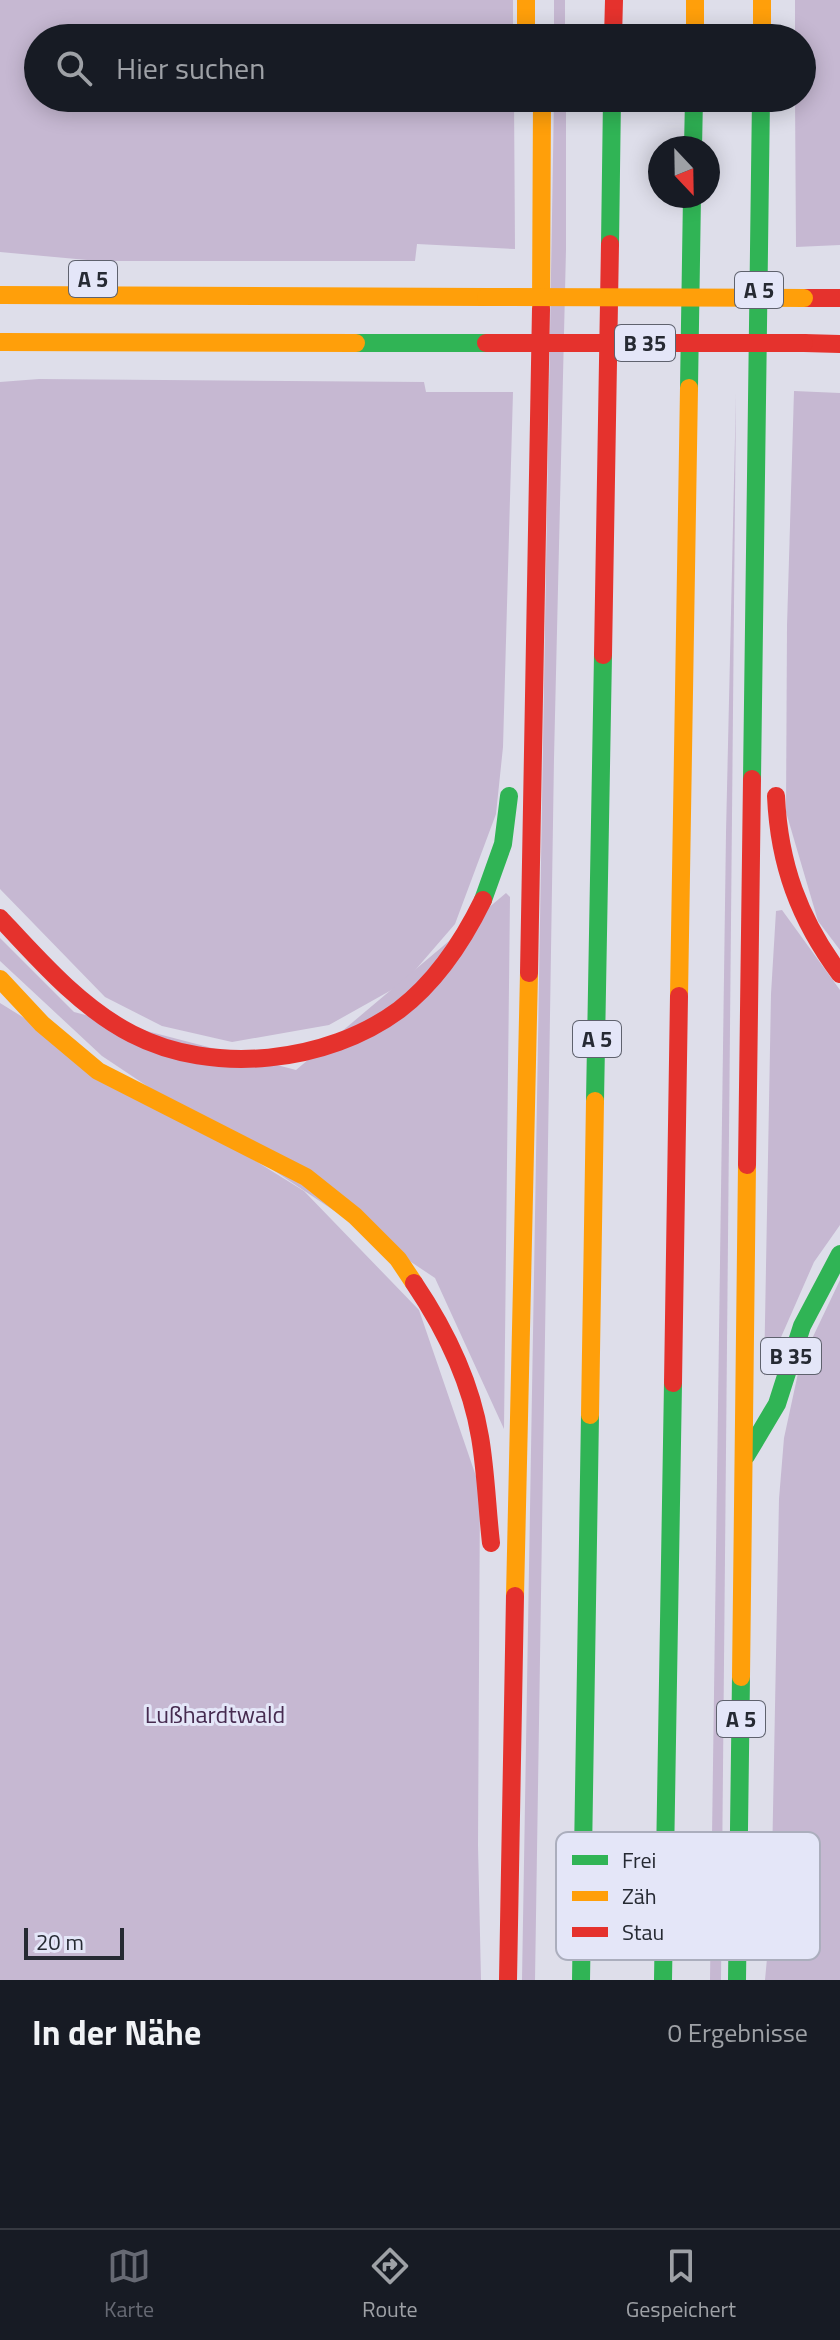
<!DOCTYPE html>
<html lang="de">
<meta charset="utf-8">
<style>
:root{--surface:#171b24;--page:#20242c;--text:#f1f3f6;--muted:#9ea1a6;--line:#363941;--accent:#666973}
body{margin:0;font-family:"Titillium Web",sans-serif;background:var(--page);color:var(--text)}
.compass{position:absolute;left:648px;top:136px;width:72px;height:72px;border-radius:50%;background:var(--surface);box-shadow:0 4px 20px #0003;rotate:158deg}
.scale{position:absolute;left:24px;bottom:20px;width:100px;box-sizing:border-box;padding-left:8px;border:4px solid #262a33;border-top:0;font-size:22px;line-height:28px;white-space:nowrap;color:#262a33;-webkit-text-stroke:6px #e4e6f8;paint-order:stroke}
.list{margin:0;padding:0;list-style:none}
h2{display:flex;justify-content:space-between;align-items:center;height:104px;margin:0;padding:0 32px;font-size:34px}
h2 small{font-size:26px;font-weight:400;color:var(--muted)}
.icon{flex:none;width:44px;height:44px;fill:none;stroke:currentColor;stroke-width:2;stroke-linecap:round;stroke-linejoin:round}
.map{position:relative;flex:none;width:840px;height:1980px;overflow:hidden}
.search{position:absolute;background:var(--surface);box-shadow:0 4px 20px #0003;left:24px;right:24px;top:24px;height:88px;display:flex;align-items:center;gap:20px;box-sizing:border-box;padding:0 28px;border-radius:44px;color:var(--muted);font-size:30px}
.sheet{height:248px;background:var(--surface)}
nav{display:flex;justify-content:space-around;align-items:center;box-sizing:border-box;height:112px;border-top:2px solid var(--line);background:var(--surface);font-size:22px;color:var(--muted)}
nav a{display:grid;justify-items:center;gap:4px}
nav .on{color:var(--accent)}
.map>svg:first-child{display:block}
.green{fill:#c6b8d2}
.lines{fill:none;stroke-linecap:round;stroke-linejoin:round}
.fast{stroke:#30b455;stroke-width:18}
.slow{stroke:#ff9f0a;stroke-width:18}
.jam{stroke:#e5322d;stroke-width:18}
.slow-bridge{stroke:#ff9f0a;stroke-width:18}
.jam-bridge{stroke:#e5322d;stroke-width:18}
.labels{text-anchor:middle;stroke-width:6;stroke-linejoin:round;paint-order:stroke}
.shield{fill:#e4e6f8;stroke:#5f626e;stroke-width:2}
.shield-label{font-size:22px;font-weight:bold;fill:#262a33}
.park-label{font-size:24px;fill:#462b50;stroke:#e4e6f8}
.key{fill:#e4e6f8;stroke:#abaebd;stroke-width:2}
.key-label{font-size:22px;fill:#262a33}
</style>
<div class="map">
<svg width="840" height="1980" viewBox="0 0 840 1980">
<rect width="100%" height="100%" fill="#dedeea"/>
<g class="green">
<path d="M0,0h513v38h-475v60h476l1,151 -98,-5 -2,17h-317l-98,-9z"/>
<rect x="554" y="0" width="11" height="38"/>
<path d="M795,0h45v245l-44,2 -1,-149h7v-60h-7z"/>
<path d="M554,98h12v151l-12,509 -19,1222h-13z"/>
<path d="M39,379l385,3 2,10h87l-10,355 -7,67 -41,110 -51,59 -75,42 -97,17 -70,-16 -57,-29 -105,-108v-507z"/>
<path d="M794,391l46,2v557l-22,-29 -32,-109 1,-186z"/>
<path d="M736,393l-15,1587h-11l16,-1147z"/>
<path d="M506,893l4,4 -6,532 -69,-151 -333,-222 -102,-95v-23l74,74 222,58z"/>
<path d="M782,910l58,80v235l-26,37 -50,114 7,-382 5,-83z"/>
<path d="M0,1003l304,188 115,119 61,178 -2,357 3,135h-481z"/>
<path d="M840,1280v700h-75l6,-65 8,-416 5,-61 16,-74z"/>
</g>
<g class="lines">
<g class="fast">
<path d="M693,148l1,-50"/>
<path d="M610,244l2,-146"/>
<path d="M356,343h130"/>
<path d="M689,388l3,-192"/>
<path d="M752,779l9,-681"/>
<path d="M483,900l20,-56 6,-48"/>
<path d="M595,1101l8,-446"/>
<path d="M746,1456l31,-52 25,-78 38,-72"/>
<path d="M581,1980l9,-565"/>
<path d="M663,1980l10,-597"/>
<path d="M737,1980l4,-303"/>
</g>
<g class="slow">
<path d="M526,0v38"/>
<path d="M695,0v38"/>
<path d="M762,0v38"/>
<path d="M0,295l486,2"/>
<path d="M541,309l1,-211"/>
<path d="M0,342l356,1"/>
<path d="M0,979l42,45 56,47 208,106 49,39 43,43 16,24"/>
<path d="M679,996l10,-608"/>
<path d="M590,1415l5,-314"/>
<path d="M515,1596l14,-623"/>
<path d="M741,1677l6,-512"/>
</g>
<g class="jam">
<path d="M613,38l1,-38"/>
<path d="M804,298h36"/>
<path d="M804,343l36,1"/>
<path d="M603,655l7,-411"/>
<path d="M776,796c3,68 23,123 64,178"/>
<path d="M0,918c39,42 81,90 132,116 81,42 195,29 267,-24 38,-29 64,-69 84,-110"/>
<path d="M529,973l12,-664"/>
<path d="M747,1165l5,-386"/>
<path d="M414,1283c31,46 57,99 66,154 6,35 7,71 11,106"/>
<path d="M673,1383l6,-387"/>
<path d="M508,1980l7,-384"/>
</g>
<path class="slow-bridge" d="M486,297l318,1"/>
<path class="jam-bridge" d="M486,343h318"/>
</g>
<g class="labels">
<g class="shield">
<rect x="69" y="261" width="48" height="36" rx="6"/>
<rect x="735" y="272" width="48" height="36" rx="6"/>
<rect x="615" y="325" width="60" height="36" rx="6"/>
<rect x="573" y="1021" width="48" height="36" rx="6"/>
<rect x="761" y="1338" width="60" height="36" rx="6"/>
<rect x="717" y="1701" width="48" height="36" rx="6"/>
</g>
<g class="shield-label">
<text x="93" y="287">A 5</text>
<text x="759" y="298">A 5</text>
<text x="645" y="351">B 35</text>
<text x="597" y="1047">A 5</text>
<text x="791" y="1364">B 35</text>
<text x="741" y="1727">A 5</text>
</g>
<g class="park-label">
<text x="215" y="1723">Lußhardtwald</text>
</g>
</g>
<rect x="556" y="1832" width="264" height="128" rx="12" class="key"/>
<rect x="572" y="1855" width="36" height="10" fill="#30b455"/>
<rect x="572" y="1891" width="36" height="10" fill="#ff9f0a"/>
<rect x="572" y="1927" width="36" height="10" fill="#e5322d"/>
<g class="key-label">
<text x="622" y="1868">Frei</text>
<text x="622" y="1904">Zäh</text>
<text x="622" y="1940">Stau</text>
</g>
</svg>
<svg class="compass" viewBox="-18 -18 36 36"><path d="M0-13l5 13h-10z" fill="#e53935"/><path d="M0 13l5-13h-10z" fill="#9ea1a6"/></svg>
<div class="scale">20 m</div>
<div class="search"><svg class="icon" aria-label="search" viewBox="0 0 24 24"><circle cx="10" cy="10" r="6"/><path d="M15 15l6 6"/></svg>Hier suchen</div>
</div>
<section class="sheet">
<h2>In der Nähe<small>0 Ergebnisse</small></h2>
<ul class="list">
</ul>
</section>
<nav>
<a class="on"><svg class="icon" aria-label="map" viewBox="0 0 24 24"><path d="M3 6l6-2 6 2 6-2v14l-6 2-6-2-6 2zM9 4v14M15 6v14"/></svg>Karte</a>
<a><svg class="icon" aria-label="directions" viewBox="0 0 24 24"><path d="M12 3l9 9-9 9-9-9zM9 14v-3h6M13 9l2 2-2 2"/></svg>Route</a>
<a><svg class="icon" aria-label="saved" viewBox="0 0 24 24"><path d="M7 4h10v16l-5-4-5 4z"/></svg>Gespeichert</a>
</nav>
